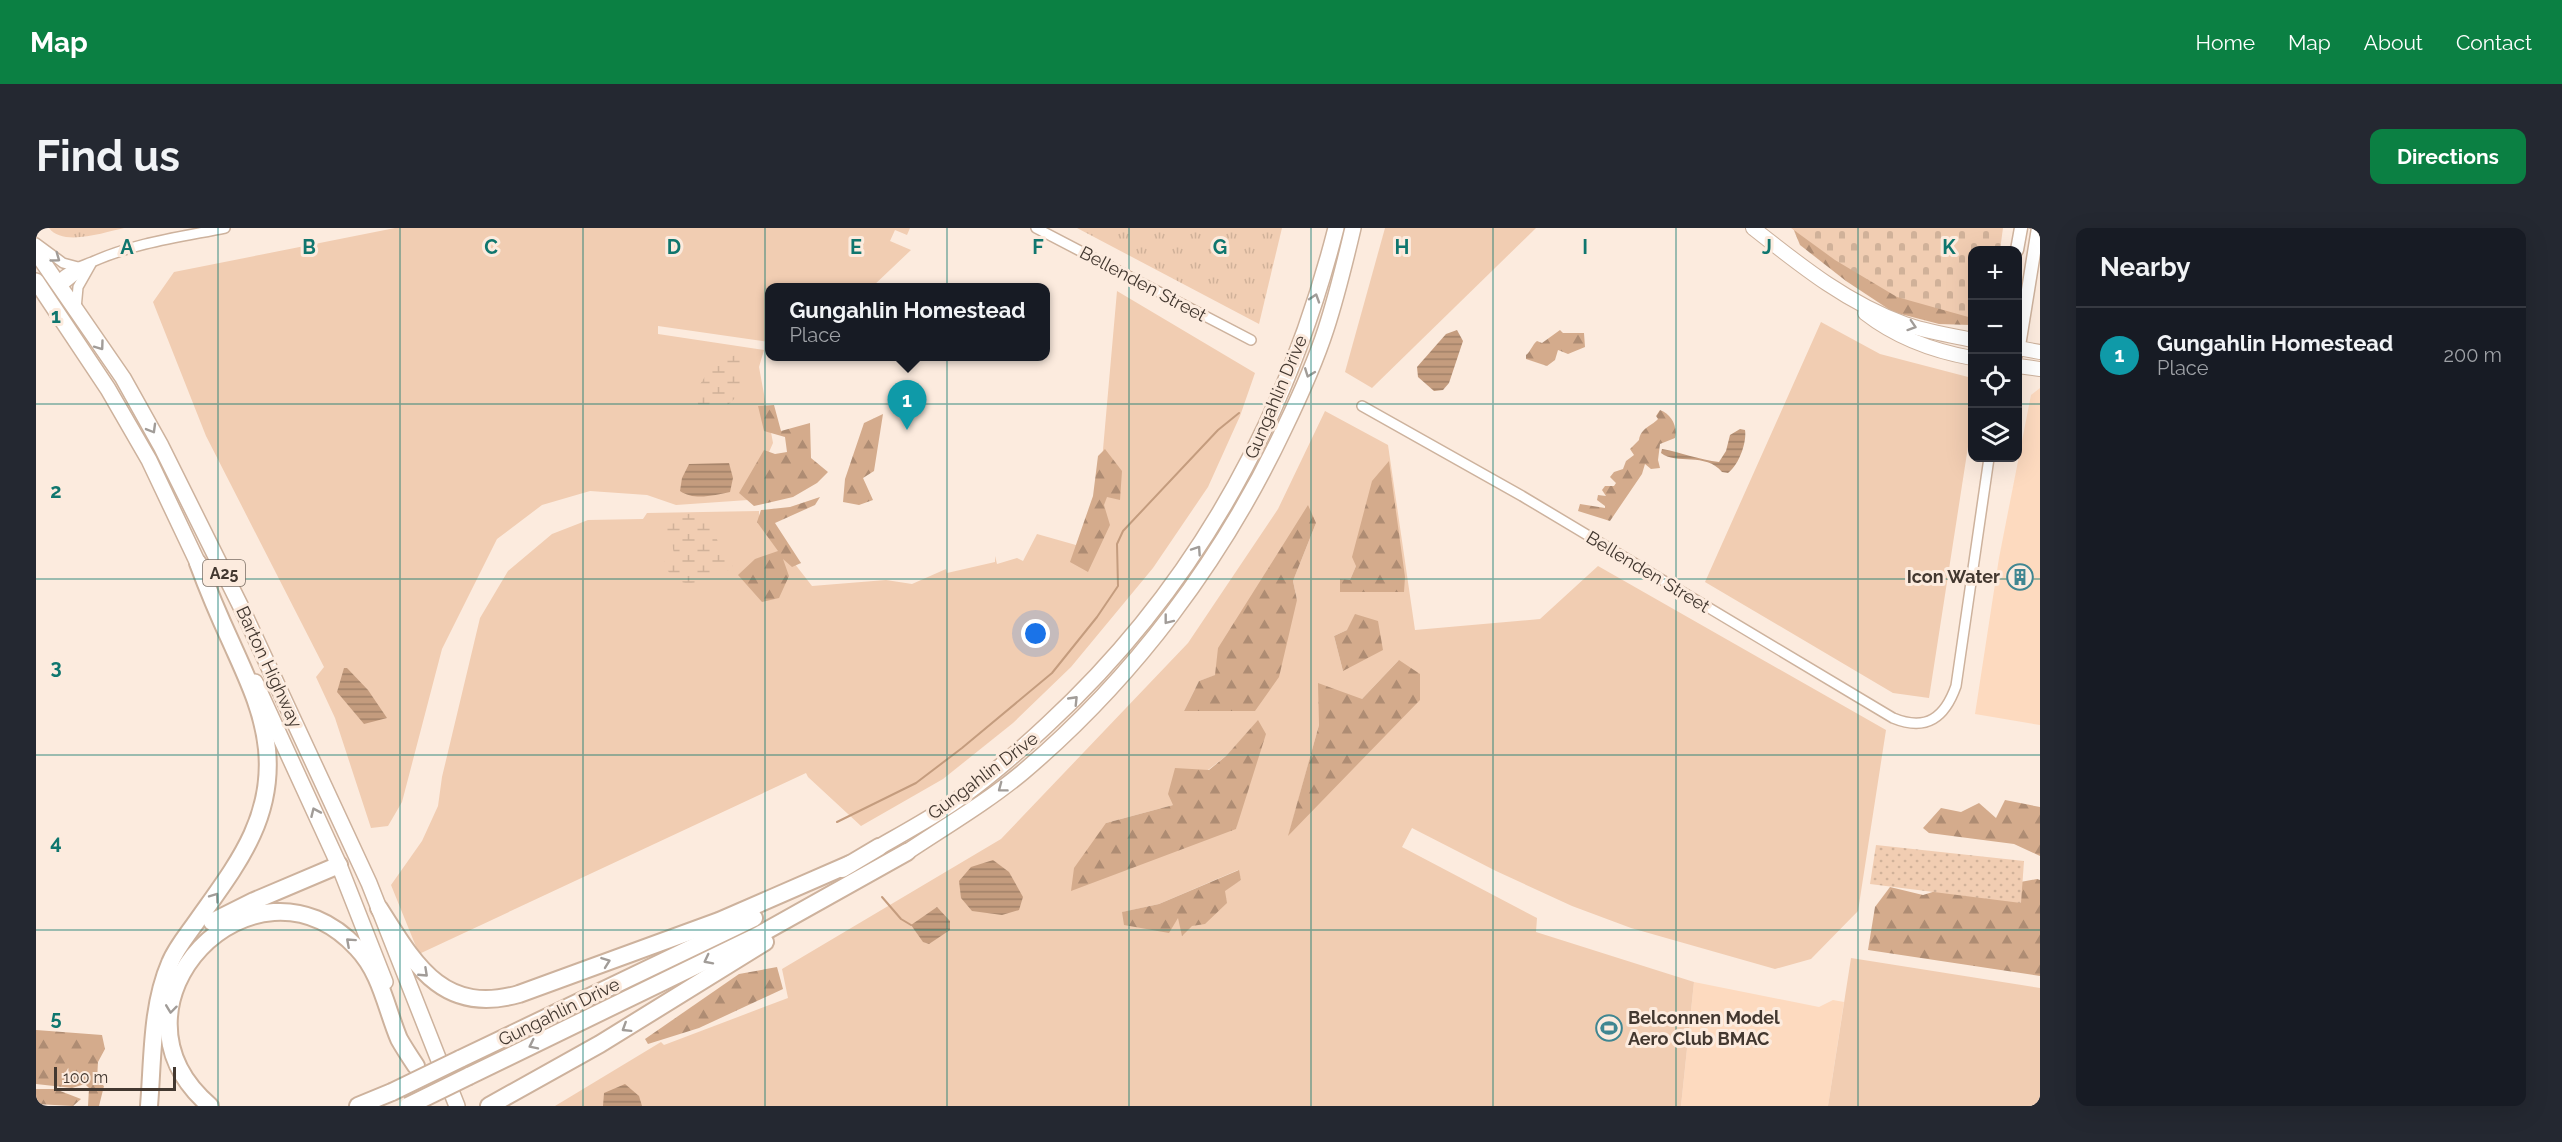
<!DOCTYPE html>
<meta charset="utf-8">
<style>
:root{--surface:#171b24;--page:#242831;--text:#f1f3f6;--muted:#9ea1a6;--line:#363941;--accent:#0b8043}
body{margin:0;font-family:Raleway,sans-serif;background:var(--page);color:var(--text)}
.controls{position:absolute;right:18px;top:18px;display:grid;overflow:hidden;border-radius:12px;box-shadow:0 6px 24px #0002}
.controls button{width:54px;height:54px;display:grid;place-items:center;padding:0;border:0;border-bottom:2px solid var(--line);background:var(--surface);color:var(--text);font:30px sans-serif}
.scale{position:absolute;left:18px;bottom:15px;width:122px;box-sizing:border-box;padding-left:6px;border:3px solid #433830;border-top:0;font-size:16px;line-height:21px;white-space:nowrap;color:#433830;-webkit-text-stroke:4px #fcebde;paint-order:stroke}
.you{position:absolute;left:1000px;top:406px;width:21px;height:21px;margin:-15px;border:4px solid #fff;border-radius:50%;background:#1a73e8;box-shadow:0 0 0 9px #1a73e833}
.badge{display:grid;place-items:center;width:39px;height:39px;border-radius:50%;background:var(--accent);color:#fff;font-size:20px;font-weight:700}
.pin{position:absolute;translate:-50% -50px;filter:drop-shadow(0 2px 3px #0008)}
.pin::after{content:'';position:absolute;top:32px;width:21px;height:18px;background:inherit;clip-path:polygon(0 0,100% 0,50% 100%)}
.popup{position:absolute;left:729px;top:55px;width:285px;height:78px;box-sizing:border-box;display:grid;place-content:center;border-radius:12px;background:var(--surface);filter:drop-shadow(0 2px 4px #0005);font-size:20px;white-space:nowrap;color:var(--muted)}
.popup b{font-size:22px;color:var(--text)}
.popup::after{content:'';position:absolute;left:50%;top:100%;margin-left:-12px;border:12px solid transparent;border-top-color:var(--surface)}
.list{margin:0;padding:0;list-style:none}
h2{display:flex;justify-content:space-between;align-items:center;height:78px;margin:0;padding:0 24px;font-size:26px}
h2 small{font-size:20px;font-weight:400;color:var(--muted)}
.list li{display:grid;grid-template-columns:39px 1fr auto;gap:18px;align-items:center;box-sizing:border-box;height:96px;padding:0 24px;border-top:2px solid var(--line)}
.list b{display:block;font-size:22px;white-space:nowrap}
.list p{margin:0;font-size:20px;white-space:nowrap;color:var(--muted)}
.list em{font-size:20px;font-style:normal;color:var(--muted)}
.icon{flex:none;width:33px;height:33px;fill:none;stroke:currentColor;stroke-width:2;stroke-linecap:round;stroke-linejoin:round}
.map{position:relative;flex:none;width:2004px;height:878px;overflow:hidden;border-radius:12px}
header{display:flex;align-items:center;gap:36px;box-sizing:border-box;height:84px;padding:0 30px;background:var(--accent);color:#fff}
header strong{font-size:28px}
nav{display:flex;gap:33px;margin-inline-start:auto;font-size:21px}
.intro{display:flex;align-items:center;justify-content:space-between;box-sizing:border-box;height:144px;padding:0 36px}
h1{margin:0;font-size:42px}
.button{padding:15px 27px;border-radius:12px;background:var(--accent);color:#fff;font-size:21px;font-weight:700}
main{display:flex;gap:36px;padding:0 36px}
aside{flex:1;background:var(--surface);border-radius:12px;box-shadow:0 6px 24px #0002}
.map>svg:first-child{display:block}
.built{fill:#fddabf}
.grass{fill:#f1cdb2;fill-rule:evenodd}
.forest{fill:url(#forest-firs)}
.wetland{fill:url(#wetland-marsh)}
.cemetery{fill:url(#cemetery-stones)}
.park{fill:url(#park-tufts)}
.garden{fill:url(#garden-dots)}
.water{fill:url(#water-rules)}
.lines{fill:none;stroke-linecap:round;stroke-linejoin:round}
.stream{stroke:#c49c7e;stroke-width:2}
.minor-casing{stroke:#cdb29d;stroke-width:12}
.tertiary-casing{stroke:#cdb29d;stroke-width:15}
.secondary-casing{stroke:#cdb29d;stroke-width:16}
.primary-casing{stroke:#cdb29d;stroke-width:18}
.trunk-casing{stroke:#cdb29d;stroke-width:18}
.motorway-casing{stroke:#cdb29d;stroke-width:20}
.minor{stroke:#fff;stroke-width:9}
.tertiary{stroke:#fff;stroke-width:12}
.secondary{stroke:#fff;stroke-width:14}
.primary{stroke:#fff;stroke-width:15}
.trunk{stroke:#fff;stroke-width:15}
.motorway{stroke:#fff;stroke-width:16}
.motorway-bridge-casing{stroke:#cdb29d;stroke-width:20;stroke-linecap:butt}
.motorway-bridge{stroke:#fff;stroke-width:16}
.oneway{stroke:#a19c98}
.grid{fill:none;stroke:#0f766e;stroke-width:1.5;stroke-opacity:0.55}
.labels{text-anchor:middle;stroke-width:6;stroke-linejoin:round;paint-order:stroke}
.shield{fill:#fcebde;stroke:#7a6e64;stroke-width:1.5}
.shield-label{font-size:16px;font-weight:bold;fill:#433830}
.street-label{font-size:18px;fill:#433830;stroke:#fcebde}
.poi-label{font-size:18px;font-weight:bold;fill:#433830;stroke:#fcebde;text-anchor:end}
.grid-label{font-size:20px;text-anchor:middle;font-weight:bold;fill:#0f766e;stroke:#fcebde;stroke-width:6;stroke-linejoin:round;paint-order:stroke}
</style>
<header>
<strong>Map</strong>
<nav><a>Home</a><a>Map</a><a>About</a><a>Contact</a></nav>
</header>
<div class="intro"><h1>Find us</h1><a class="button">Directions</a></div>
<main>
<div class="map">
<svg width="2004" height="878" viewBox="0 0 2004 878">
<defs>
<pattern id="forest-firs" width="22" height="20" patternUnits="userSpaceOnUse" patternTransform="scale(1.5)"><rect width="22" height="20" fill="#d4ab8c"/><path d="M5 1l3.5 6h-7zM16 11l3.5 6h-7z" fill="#ae8c73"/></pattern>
<pattern id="wetland-marsh" width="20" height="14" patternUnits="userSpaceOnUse" patternTransform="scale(1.5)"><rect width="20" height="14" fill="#f1cdb2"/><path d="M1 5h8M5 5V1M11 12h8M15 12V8" fill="none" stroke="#d0b199"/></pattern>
<pattern id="cemetery-stones" width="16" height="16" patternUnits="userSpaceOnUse" patternTransform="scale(1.5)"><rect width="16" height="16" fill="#f1cdb2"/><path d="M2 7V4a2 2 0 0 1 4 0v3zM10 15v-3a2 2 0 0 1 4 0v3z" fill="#d0b199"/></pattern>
<pattern id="park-tufts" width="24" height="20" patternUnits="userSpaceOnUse" patternTransform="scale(1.5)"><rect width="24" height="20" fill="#f1cdb2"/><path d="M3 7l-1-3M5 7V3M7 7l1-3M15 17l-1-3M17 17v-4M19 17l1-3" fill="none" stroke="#d0b199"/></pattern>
<pattern id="garden-dots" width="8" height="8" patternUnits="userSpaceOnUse" patternTransform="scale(1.5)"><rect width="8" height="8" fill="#f1cdb2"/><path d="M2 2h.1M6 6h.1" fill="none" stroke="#d0b199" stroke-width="1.8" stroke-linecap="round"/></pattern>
<pattern id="water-rules" width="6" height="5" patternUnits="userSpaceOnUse" patternTransform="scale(1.5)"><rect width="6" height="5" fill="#c49c7e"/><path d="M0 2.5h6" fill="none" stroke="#a18068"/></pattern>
</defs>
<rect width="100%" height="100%" fill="#fcebde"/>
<g class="built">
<path d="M2004,160v337l-65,-11 24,-156 32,-163z"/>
<path d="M1658,754l125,25 14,-7 11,2 -16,104h-147z"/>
</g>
<g class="grass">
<path d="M359,0h515l-3,7 -12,-5 -5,11 21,9 -39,37h-103v55l-111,-16v8l106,16 -5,17 14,76 -25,57 -72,5 -29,-10 -57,-4 -48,14 -45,34 -55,110 -40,153 -14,24 -17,2 -36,-110 -19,-41 8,-10 -118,-231 -53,-134 21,-30z"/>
<path d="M1349,0h151l-164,160 -27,-16z"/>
<path d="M1081,63l138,82 -15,43 -32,71 -55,81 -82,99 -58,56 -70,56 -82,47 -53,-49 -2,-4 -387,181 -28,-69 31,-44 16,-35 4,-29 38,-159 28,-47 44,-37 36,-14 55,-1 4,-6 112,-2v7l53,68 74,-6 26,4 34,-15 1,4 48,-11v-6l2,8 20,-6 6,3 14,-27 46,13 15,-41z"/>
<path d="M1785,94l59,32 92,24v43l-43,277 -36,-5 -188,-111z"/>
<path d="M1289,183l63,34 27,185 125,-11 58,-53 288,164 -28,181 -47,48 -36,10 -144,-41 -59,-22 -76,-35 -84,-43 -10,19 135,71 -1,14 158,50 -13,124h-1126l106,-64 3,3 124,-47 -6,-29 219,-130 187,-196 90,-134zM1280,295l-23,58 4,19 -113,111 15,-30 17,-6zM1320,338l48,26 -64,-12h10zM1311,402l-4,41 -9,-35zM1363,432l-110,174 30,-109 43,-26zM1222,493l-22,108 -130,-6 67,-18 35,-35 18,-14zM1202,642l3,10 -63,37 -55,-5 36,-8z"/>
<path d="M1815,730l189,30v118h-212z"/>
</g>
<g class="forest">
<path d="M1757,0l179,22v71l-2,4 -31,-1 -46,-12 -47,-31 -46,-36z"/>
<path d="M1524,102l3,3h21l1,14 -17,7 -10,-4 -3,10 -8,6 -21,-7v-4c5,-4 6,-10 11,-14l5,2z"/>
<path d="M738,177l7,26 29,-8 1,35 17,14 -11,11 -24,14 -39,9 -15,-13 25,-43 11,4 12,-2 -2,-15 -21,-6 -6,-25z"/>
<path d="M1624,182c11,4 18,16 15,28l-15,6 -2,16 2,8 -9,1 -6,-5 -3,10 -32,47 -32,-10 2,-7 25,4v-2l-8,-6 1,-5 8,1 -4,-6 3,-4h9l2,-3 -6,-6 4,-5 9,-3 3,-8 8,-6 -4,-6 9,-9c2,-12 11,-13 19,-21l-2,-3z"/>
<path d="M847,186l-9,57 -11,7 10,22 -14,5 -16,-3 2,-23 19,-56z"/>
<path d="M1069,221l17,22 -2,29 -13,-3 -3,8 6,20 -22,47 -18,-10 23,-66 5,-40z"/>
<path d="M1353,233l16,116 -1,15h-64v-13l10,1 6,-14 -4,-9 20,-76z"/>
<path d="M784,269l-5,8 -40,18 26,40 -9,4 -9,-8 6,17 -10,22 -17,4 -24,-27 17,-16 23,-8 -21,-29 4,-12 29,-3z"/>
<path d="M1272,277l8,18 -23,58 4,19 -18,77 -24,34h-71l15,-30 16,-6 3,-27z"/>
<path d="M1319,386l23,7 5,29 -40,21 -9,-35 13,-6z"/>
<path d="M1363,432l21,14v26l-132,136 31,-111 -1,-42 44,16z"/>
<path d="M1222,492l8,14 -30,95 -165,62 3,-23 32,-45 67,-18 -5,-11 7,-26 34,2 17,-14z"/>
<path d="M1969,572l35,7v49l-26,-12 -85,-11 -6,-5 18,-20 20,4 18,-9 17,15z"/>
<path d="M1203,642l2,10 -16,11 2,12 -22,21 -13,2 -10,10 -4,-18 -9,15 -45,-8 -2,-13 37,-8z"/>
<path d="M2001,651l3,1v96l-172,-26 7,-43 15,-20 33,8 29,-9 41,1z"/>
<path d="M741,739l6,22 -84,39 -51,16 -3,-5 94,-65z"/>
<path d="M0,802l66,5 3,14 -7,13 -1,18 7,6 -5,20h-11l1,-18 -4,-4 -13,4 -36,-4z"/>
<path d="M0,861h19l26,10 -8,7 -37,-2z"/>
</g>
<g class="wetland">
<path d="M704,126c5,33 -1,61 -41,53l-4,-14c13,-22 19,-33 45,-39z"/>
<path d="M673,285l11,36 13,16 -2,4c-24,10 -53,29 -67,-6l3,-6 7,-3 -2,-11 -9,-5 3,-4 -1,-19z"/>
</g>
<path class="cemetery" d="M1755,0h212l-3,22h-28v68l-75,-21 -62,-37z"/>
<g class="park">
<path d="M13,0h75c-19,4 -61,19 -75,0z"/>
<path d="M1041,0h205l-23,96z"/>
</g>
<path class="garden" d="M1840,617l148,16 -3,42 -151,-19z"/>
<g class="water">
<path d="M1421,102l6,11 -14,42 -6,7 -9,1 -16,-14 -1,-10 29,-33z"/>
<path d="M1704,201l5,1c2,12 -6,35 -17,43l-6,-1c-16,-20 -46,-7 -61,-19l1,-4c18,3 38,11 57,13l7,-11 4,-16z"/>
<path d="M693,235l4,15 -3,14c-15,3 -36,9 -50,-1l2,-13 7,-14z"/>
<path d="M308,440h3l21,22 19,28 -23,6 -27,-32z"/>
<path d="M957,632l16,12 14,25 -4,13 -17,5 -30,-4 -11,-13 -2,-17 12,-14z"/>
<path d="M901,679l13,14v9l-21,14 -6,-2 -12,-17z"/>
<path d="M589,856l14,12 3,10h-39l1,-13z"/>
</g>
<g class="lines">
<g class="stream">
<path d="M801,594l79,-39 46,-35 90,-75 45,-56 21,-31 -1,-42 6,-13 95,-101 21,-17"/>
<path d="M846,669l19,22 10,6"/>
</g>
<g class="minor-casing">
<g id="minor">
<path d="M1000,0l215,112"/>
<path d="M0,15l27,20 15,4"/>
<path d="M21,55c7,-12 23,-16 35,-21 42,-19 88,-25 133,-34"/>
<path d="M22,57l8,-2 16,-13"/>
<path d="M40,81l2,-22 13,-23"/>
<path d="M1326,178l160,90 371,222c34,14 52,-1 63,-32l33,-228"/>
</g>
</g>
<g class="tertiary-casing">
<g id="tertiary">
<path d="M1981,22l4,-22"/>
<path d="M1982,124l20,-124"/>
</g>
</g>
<g class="secondary-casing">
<g id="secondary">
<path d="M1717,0c48,38 94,75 152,96 22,8 45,11 67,16"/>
<path d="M1829,85c32,25 68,38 107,45"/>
<path d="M1982,120l22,4"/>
<path d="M1982,138l22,3"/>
</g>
</g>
<g class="primary-casing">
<g id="primary">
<path d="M843,619c21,-12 43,-24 63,-37 38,-24 73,-55 106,-86 147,-136 239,-303 288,-496"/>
<path d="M871,624c39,-26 80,-50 116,-80 111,-94 199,-212 261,-343 16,-33 31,-66 42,-100 11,-34 19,-67 27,-101"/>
</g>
</g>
<g class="trunk-casing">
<g id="trunk">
<path d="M0,24l87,126 38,68 80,161 128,276 88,223"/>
<path d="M0,53l72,108 41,71 54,114"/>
<path d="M219,454l84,183 46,117"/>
</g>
</g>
<g class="motorway-casing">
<g id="motorway">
<path d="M806,641l37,-22"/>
<path d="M343,680c35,55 63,108 140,86l200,-73 131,-57"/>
<path d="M176,694l42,-21 85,-36"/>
<path d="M424,831l294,-141"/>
<path d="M433,848l288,-140 150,-84"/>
<path d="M113,878c4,-47 2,-99 21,-143 6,-15 18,-29 27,-42 38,-54 77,-101 70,-172 -4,-39 -20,-71 -36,-107 -12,-26 -23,-52 -33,-79"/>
<path d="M174,878c-118,-101 44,-268 147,-158 24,25 29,60 42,91 5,9 11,18 17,27"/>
<path d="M322,878l34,-14"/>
<path d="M453,878l111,-62 165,-102"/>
</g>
</g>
<use href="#minor" class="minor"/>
<use href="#tertiary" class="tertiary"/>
<use href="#secondary" class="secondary"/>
<use href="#primary" class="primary"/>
<use href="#trunk" class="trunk"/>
<use href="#motorway" class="motorway"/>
<g class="motorway-bridge-casing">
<g id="motorway-bridge">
<path d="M356,864l68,-33"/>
<path d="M372,878l61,-30"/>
</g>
</g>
<use href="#motorway-bridge" class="motorway-bridge"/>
</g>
<defs><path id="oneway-chevron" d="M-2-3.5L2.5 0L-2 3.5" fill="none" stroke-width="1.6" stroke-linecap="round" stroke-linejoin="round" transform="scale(1.5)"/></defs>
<g class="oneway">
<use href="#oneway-chevron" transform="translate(20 30) rotate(36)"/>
<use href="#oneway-chevron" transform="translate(1279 70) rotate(-72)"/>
<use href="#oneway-chevron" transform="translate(1876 98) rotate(18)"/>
<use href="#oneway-chevron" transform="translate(64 118) rotate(54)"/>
<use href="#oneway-chevron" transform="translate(1273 145) rotate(111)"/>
<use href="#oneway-chevron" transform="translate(116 201) rotate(60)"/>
<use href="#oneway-chevron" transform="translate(1161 322) rotate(-56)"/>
<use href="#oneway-chevron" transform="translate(1132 392) rotate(128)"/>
<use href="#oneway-chevron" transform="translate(1038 472) rotate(-46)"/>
<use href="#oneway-chevron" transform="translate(966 560) rotate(143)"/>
<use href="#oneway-chevron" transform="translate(279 584) rotate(-114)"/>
<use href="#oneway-chevron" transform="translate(179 669) rotate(-54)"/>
<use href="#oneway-chevron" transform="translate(314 714) rotate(-138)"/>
<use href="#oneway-chevron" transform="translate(672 732) rotate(153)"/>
<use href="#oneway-chevron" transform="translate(570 734) rotate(-20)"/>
<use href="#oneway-chevron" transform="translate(388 745) rotate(43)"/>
<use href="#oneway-chevron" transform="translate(135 781) rotate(97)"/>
<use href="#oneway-chevron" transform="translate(590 800) rotate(148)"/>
<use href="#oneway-chevron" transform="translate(497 817) rotate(154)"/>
</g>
<path class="grid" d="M182,0v878M364,0v878M547,0v878M729,0v878M911,0v878M1093,0v878M1275,0v878M1457,0v878M1640,0v878M1822,0v878M0,176h1936M1982,176h22M0,351h2004M0,527h2004M0,702h2004"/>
<defs>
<g id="building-ring" transform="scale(1.35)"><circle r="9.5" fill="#fcebde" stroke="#408691" stroke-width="1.5"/><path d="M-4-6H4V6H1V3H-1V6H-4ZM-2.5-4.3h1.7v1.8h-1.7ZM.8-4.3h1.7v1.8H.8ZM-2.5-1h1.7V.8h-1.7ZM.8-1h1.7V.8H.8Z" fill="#408691"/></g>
<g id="stadium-ring" transform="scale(1.35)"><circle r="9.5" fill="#fcebde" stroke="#408691" stroke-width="1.5"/><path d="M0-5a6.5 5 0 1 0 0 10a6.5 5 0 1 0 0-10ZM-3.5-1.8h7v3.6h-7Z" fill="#408691"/></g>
</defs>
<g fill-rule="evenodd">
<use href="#building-ring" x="1984" y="349"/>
<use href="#stadium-ring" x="1573" y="800"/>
</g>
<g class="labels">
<rect class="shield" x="167" y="332" width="42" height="26" rx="4.5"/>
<g class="shield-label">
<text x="188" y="351">A25</text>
</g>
<g class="street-label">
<text transform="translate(1107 56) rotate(28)" y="6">Bellenden Street</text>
<text transform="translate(1240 169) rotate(-67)" y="6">Gungahlin Drive</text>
<text transform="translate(1612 344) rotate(31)" y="6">Bellenden Street</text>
<text transform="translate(233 439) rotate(65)" y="6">Barton Highway</text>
<text transform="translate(947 548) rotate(-37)" y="6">Gungahlin Drive</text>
<text transform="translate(523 784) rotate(-26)" y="6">Gungahlin Drive</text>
</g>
<g class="poi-label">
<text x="1964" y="355">Icon Water</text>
<text x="1592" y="796" text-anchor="start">Belconnen Model<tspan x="1592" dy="21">Aero Club BMAC</tspan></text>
</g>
</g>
<g class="grid-label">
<text x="91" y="26">A</text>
<text x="273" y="26">B</text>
<text x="455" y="26">C</text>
<text x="638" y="26">D</text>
<text x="820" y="26">E</text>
<text x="1002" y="26">F</text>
<text x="1184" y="26">G</text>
<text x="1366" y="26">H</text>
<text x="1549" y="26">I</text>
<text x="1731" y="26">J</text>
<text x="1913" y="26">K</text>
<text x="20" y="95">1</text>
<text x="20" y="270">2</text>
<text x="20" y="446">3</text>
<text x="20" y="621">4</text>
<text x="20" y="797">5</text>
</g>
</svg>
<div class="controls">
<button>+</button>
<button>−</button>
<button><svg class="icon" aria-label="locate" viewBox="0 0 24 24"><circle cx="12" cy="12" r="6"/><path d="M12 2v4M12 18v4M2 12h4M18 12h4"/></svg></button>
<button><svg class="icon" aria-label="layers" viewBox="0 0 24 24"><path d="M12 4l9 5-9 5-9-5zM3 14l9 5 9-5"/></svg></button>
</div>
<div class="scale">100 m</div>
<div class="you"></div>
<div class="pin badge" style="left:871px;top:202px;background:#0f9aa8">1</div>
<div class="popup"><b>Gungahlin Homestead</b>Place</div>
</div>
<aside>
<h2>Nearby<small></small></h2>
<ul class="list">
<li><span class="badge" style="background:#0f9aa8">1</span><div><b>Gungahlin Homestead</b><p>Place</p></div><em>200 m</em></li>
</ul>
</aside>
</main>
